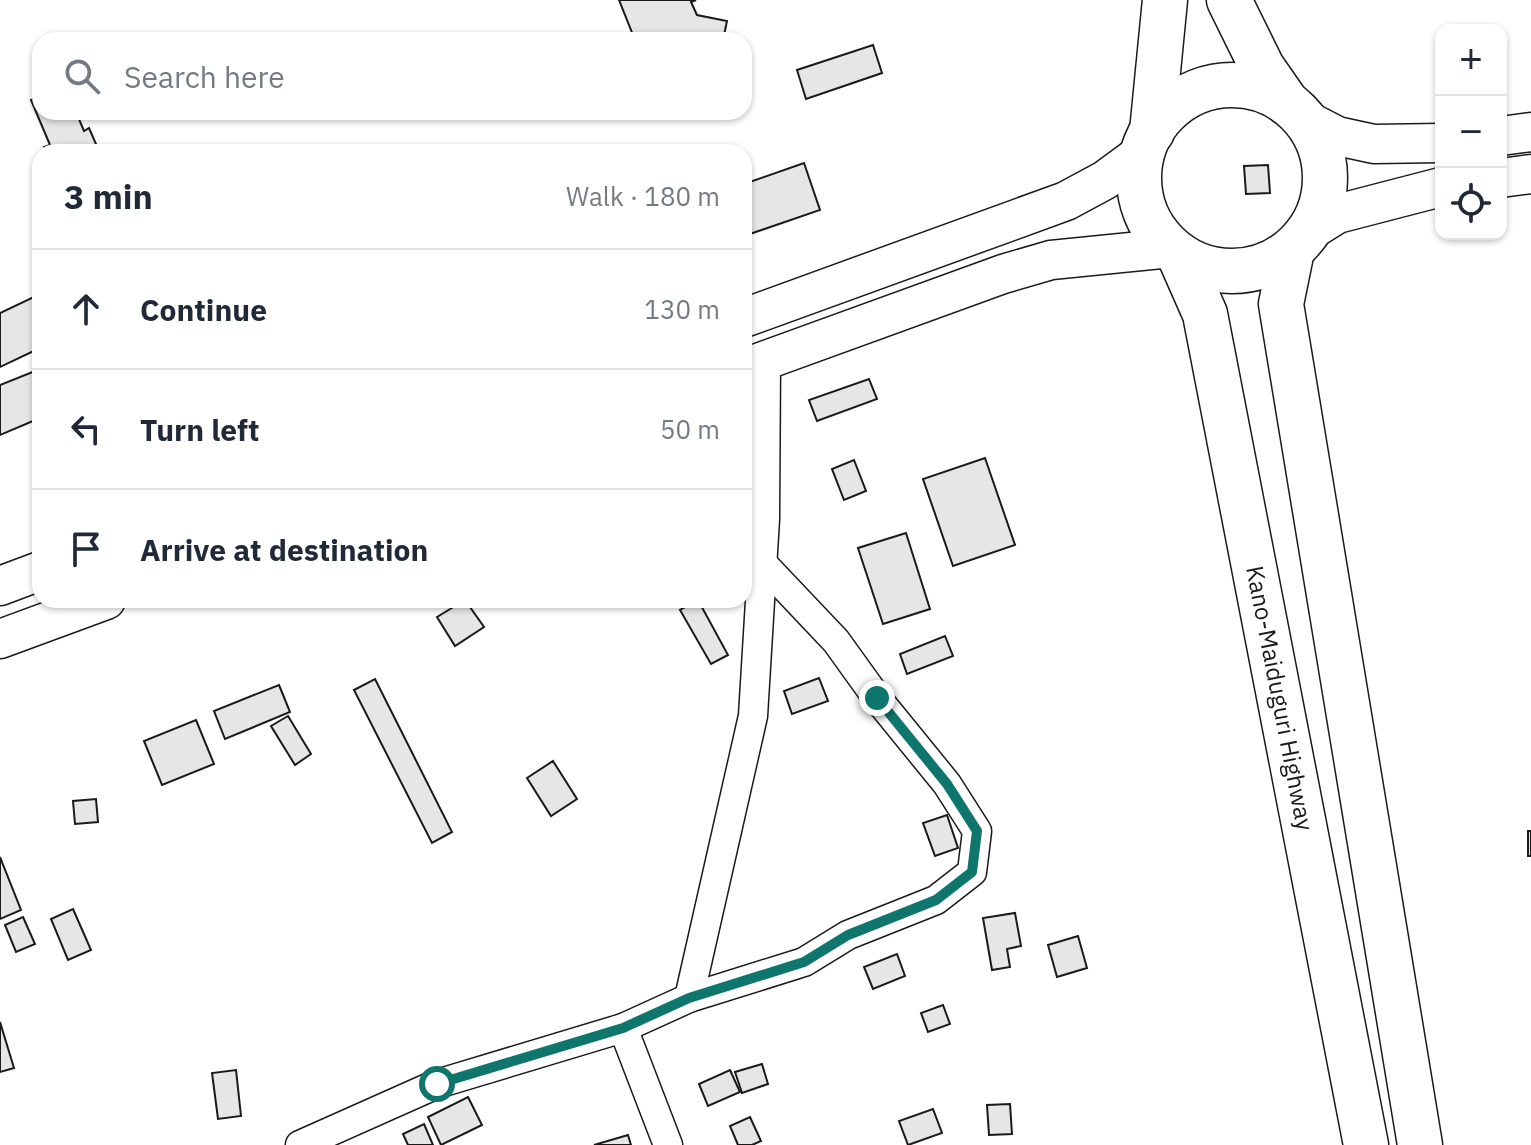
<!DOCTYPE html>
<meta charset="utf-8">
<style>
:root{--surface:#fff;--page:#f6f6f7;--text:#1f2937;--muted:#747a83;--line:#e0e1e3}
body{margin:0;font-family:"IBM Plex Sans",sans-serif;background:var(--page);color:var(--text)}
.controls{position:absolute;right:24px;top:24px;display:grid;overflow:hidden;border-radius:16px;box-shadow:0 2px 6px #0004}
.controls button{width:72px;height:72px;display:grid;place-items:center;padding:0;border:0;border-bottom:2px solid var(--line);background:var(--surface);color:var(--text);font:40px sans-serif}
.stop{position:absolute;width:24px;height:24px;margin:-18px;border:6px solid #0f766e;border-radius:50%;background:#fff}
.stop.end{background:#0f766e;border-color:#fff;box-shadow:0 2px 8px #0008}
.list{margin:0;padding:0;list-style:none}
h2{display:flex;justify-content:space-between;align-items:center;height:104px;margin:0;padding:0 32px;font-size:34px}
h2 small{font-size:26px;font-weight:400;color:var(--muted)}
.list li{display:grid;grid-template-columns:52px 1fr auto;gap:24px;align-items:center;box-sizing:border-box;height:120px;padding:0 32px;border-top:2px solid var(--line)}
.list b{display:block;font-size:30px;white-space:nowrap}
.list em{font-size:26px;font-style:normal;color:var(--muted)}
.icon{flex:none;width:44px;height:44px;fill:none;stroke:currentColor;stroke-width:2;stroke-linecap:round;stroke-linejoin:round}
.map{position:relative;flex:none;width:1531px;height:1145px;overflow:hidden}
.search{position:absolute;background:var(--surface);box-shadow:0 2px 6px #0004;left:32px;top:32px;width:720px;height:88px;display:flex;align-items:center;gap:20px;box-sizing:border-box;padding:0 28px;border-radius:24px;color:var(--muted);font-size:30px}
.panel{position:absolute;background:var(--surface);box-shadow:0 2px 6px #0004;left:32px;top:144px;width:720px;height:464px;border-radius:24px}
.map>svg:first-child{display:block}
.building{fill:#e6e6e6;stroke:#1a1a1a;stroke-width:2}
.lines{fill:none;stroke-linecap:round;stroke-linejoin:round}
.minor-casing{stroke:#1a1a1a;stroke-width:31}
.secondary-casing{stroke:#1a1a1a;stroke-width:41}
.trunk-casing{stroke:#1a1a1a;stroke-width:47}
.minor{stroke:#fff;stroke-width:28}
.secondary{stroke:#fff;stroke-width:38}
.trunk{stroke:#fff;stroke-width:44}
.route{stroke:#0f766e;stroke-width:10}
.labels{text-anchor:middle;stroke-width:6;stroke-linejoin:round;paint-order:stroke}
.street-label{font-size:24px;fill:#1a1a1a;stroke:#fff}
</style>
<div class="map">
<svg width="1531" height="1145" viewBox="0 0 1531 1145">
<rect width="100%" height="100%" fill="#fff"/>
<g class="building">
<path d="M619,0h77l-5,2 6,13 30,6 -4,19h-88z"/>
<path d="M873,45l9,28 -76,26 -9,-29z"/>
<path d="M40,96v16h36l8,19 5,-3 10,23 -53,1 -2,-5 6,-2 -19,-45z"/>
<path d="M804,163l16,47 -76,26v-52z"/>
<path d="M1268,165l2,28 -24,1 -2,-28z"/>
<path d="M40,294v54l-40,19v-54z"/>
<path d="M40,369v49l-40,17v-50z"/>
<path d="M869,379l8,20 -60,22 -8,-21z"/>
<path d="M985,458l30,87 -62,21 -30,-87z"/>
<path d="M854,460l12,31 -22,9 -12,-31z"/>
<path d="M906,533l24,76 -47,15 -25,-76z"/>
<path d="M465,600l19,27 -29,19 -18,-29z"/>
<path d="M698,600l30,55 -17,9 -31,-54z"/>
<path d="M945,636l8,20 -46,18 -7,-20z"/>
<path d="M819,678l9,23 -36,13 -8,-23z"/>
<path d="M375,679l77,153 -20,11 -78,-153z"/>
<path d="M279,685l11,27 -65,27 -11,-28z"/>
<path d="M288,716l23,38 -16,11 -24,-39z"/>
<path d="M196,720l18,44 -52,21 -18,-44z"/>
<path d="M553,761l24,38 -26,17 -24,-38z"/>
<path d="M96,799l2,23 -23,2 -2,-23z"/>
<path d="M947,815l11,33 -23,8 -12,-33z"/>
<rect x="1528" y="831" width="3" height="25"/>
<path d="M0,857l21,53 -21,9z"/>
<path d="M73,909l18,41 -23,10 -17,-41z"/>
<path d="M1015,913l6,33 -14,3 3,18 -18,3 -9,-52z"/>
<path d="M23,917l12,27 -19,8 -11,-27z"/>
<path d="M1078,936l9,32 -30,9 -9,-32z"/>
<path d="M897,954l8,22 -32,13 -9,-22z"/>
<path d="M943,1005l7,19 -22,8 -7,-19z"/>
<path d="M0,1022l14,46 -14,4z"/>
<path d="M762,1064l6,20 -26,9 -7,-21z"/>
<path d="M236,1070l5,46 -23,3 -6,-46z"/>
<path d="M730,1070l10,22 -32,14 -9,-22z"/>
<path d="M468,1097l14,28 -41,20 -13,-28z"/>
<path d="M1010,1104l2,30 -23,1 -2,-30z"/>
<path d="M933,1109l9,24 -34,12 -9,-24z"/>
<path d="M750,1117l11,24 -9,4h-14l-8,-19z"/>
<path d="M424,1124l9,21h-25l-5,-11z"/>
<path d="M628,1135l3,10h-37z"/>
</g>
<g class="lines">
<g class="minor-casing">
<g id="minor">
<path d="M689,998l64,-282 12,-197 1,-159"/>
<path d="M623,1028l45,117"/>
<path d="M300,1145l137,-61 186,-56 66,-30 115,-36 44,-27 88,-35 36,-28 5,-41 -30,-47 -70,-86 -41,-57 -74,-78"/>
</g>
</g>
<g class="secondary-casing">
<g id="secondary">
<path d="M1304,119l33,17 37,8 67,-1"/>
<path d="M1501,136l30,-4"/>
<path d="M1501,178l30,-4"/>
<path d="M1308,232l29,-18 104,-27"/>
<path d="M744,318l322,-117 39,-21 38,-28"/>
<path d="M744,368l259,-94 48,-14 120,-12"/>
<path d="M0,586l40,-15"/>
<path d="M0,639l106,-39"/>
</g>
</g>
<g class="trunk-casing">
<g id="trunk">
<path d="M1229,0l33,67 25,36"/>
<circle cx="1232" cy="178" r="93"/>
<path d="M1152,132l13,-132"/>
<path d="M1292,250l-11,54 139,841"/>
<path id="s1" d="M1179,255l26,59 161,831"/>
</g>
</g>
<use href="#minor" class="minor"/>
<use href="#secondary" class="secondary"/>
<use href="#trunk" class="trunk"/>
</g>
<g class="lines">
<path class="route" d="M437,1084l186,-56 66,-30 115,-36 44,-27 88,-35 36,-28 5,-41 -30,-47 -70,-86"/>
</g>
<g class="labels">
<g class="street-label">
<text dy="8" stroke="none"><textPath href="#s1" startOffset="456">Kano-Maiduguri Highway</textPath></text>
</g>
</g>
</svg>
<div class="controls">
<button>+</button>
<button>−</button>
<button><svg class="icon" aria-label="locate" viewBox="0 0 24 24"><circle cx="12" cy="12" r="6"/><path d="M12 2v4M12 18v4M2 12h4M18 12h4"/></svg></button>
</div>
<div class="stop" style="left:437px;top:1084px"></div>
<div class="stop end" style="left:877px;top:698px"></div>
<div class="search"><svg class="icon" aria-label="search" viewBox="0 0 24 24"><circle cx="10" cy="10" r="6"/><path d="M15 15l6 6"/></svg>Search here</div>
<section class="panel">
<h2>3 min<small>Walk · 180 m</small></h2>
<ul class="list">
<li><svg class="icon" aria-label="ahead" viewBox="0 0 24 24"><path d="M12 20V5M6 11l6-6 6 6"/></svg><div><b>Continue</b></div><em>130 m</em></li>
<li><svg class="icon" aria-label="left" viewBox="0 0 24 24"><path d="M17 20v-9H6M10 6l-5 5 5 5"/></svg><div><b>Turn left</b></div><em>50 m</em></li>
<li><svg class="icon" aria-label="arrive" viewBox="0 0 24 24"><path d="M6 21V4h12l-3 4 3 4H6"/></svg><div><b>Arrive at destination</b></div></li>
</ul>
</section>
</div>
